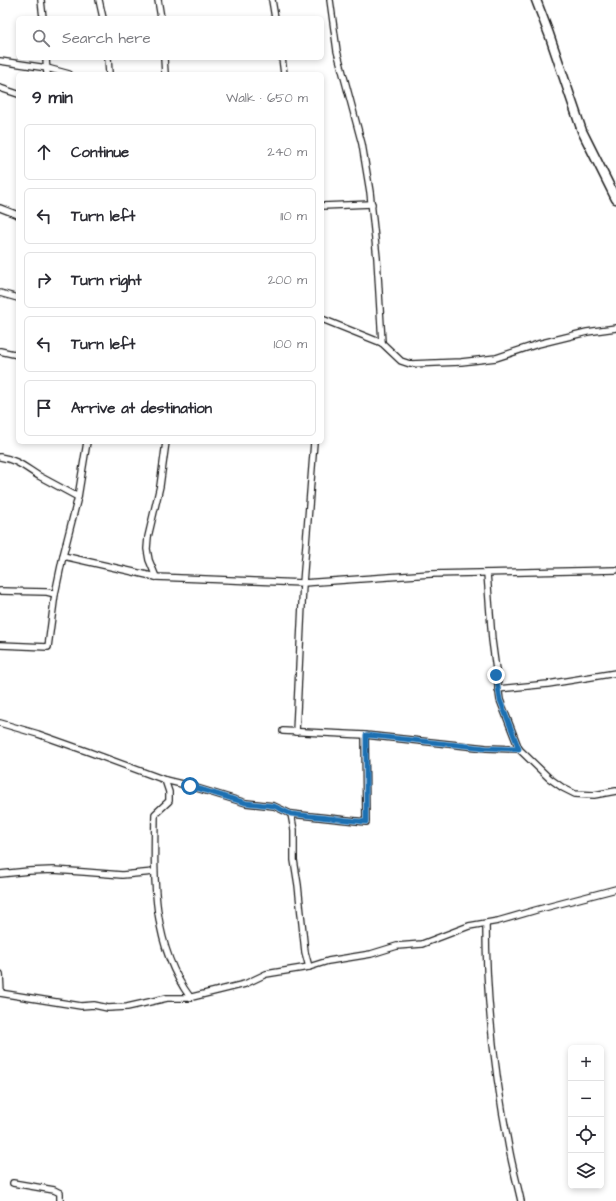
<!DOCTYPE html>
<meta charset="utf-8">
<style>
:root{--surface:#fff;--page:#f7f7f7;--text:#2b2b33;--muted:#7c7c81;--line:#e1e1e2}
body{margin:0;font-family:"Architects Daughter",sans-serif;background:var(--page);color:var(--text)}
.controls{position:absolute;right:12px;bottom:12px;display:grid;overflow:hidden;border-radius:6px;box-shadow:0 2px 6px #0003}
.controls button{width:36px;height:36px;display:grid;place-items:center;padding:0;border:0;border-bottom:1px solid var(--line);background:var(--surface);color:var(--text);font:20px sans-serif}
.stop{position:absolute;width:12px;height:12px;margin:-9px;border:3px solid #1f6fb2;border-radius:50%;background:#fff}
.stop.end{background:#1f6fb2;border-color:#fff;box-shadow:0 1px 4px #0008}
.list{margin:0;padding:0;list-style:none}
h2{display:flex;justify-content:space-between;align-items:center;height:52px;margin:0;padding:0 16px;font-size:17px}
h2 small{font-size:13px;font-weight:400;color:var(--muted)}
.list li{display:grid;grid-template-columns:26px 1fr auto;gap:12px;align-items:center;box-sizing:border-box;height:56px;margin:0 8px 8px;padding:0 8px;border:1px solid var(--line);border-radius:6px}
.list b{display:block;font-size:15px;white-space:nowrap}
.list em{font-size:13px;font-style:normal;color:var(--muted)}
.icon{flex:none;width:22px;height:22px;fill:none;stroke:currentColor;stroke-width:2;stroke-linecap:round;stroke-linejoin:round}
.map{position:relative;flex:none;width:616px;height:1201px;overflow:hidden}
.search{position:absolute;background:var(--surface);box-shadow:0 2px 6px #0003;left:16px;top:16px;width:308px;height:44px;display:flex;align-items:center;gap:10px;box-sizing:border-box;padding:0 14px;border-radius:6px;color:var(--muted);font-size:15px}
.panel{position:absolute;background:var(--surface);box-shadow:0 2px 6px #0003;left:16px;top:72px;width:308px;height:372px;border-radius:6px}
.map>svg:first-child{display:block}
.lines{fill:none;stroke-linecap:round;stroke-linejoin:round}
.street-casing{stroke:#1c1c1c;stroke-width:8}
.secondary-casing{stroke:#1c1c1c;stroke-width:11}
.street{stroke:#fff;stroke-width:5.5}
.secondary{stroke:#fff;stroke-width:8}
.route{stroke:#1f6fb2;stroke-width:5}
</style>
<div class="map">
<svg width="616" height="1201" viewBox="0 0 616 1201">
<rect width="100%" height="100%" fill="#fff"/>
<filter id="ink" filterUnits="userSpaceOnUse"><feTurbulence type="fractalNoise" baseFrequency=".025" numOctaves="2"/><feDisplacementMap in="SourceGraphic" scale="8" xChannelSelector="R" yChannelSelector="G"/><feConvolveMatrix kernelMatrix="1 2 1 2 8 2 1 2 1" color-interpolation-filters="sRGB"/></filter>
<g filter="url(#ink)">
<g class="lines">
<g class="street-casing">
<g id="street">
<path d="M41,0l2,18"/>
<path d="M99,0l4,18"/>
<path d="M158,0l3,18"/>
<path d="M272,0l3,18"/>
<path d="M330,0l7,51 25,93 8,48 7,66 5,85"/>
<path d="M46,58l1,16"/>
<path d="M108,58l1,16"/>
<path d="M164,58l1,16"/>
<path d="M282,58l2,16"/>
<path d="M0,61l47,7 22,6"/>
<path d="M0,88l18,6"/>
<path d="M322,206l50,-2"/>
<path d="M0,208l18,7"/>
<path d="M0,293l18,5"/>
<path d="M322,319l60,24 19,18 9,3 51,-2 35,-4 42,-14 49,-12 29,-4"/>
<path d="M0,351l18,4"/>
<path d="M87,442l-9,55 -15,59 93,21 147,6 -7,149"/>
<path d="M314,442l-11,141 128,-9 185,-4"/>
<path d="M0,457c16,2 26,11 39,19 13,7 26,14 39,21"/>
<path d="M487,573l5,67 8,60 19,49 30,29 14,10 12,6 19,1 22,-4"/>
<path d="M156,577l-7,-17 -2,-11 1,-12 12,-51 6,-44"/>
<path d="M0,591l47,1 8,2"/>
<path d="M0,645l48,2 7,-53 8,-38"/>
<path d="M498,689l50,-5 68,-11"/>
<path d="M0,723l38,11 51,18 76,28 25,6 56,17 28,3 17,8 3,16v30l4,25 7,67 4,15"/>
<path d="M283,731l82,4 121,13 33,1"/>
<path d="M165,780l4,12v9l-14,13c-1,62 -4,130 35,183"/>
<path d="M291,814l75,8 -1,-87"/>
<path d="M0,874l29,-3 24,-1 31,2 38,3 32,-3"/>
<path d="M486,924c0,73 9,152 23,224 3,17 8,35 12,53"/>
<path d="M0,974l1,19"/>
<path d="M0,993l81,13 13,-1 14,3 19,-1 40,-9h21l57,-14 21,-10 43,-7 19,-6 43,-7 26,-8 25,-2 47,-18 29,-5 38,-11 80,-21"/>
<path d="M13,1183l41,7 6,3v8"/>
</g>
</g>
<g class="secondary-casing">
<path id="secondary" d="M536,0l13,34 33,97 34,68"/>
</g>
<use href="#street" class="street"/>
<use href="#secondary" class="secondary"/>
</g>
</g>
<g class="lines" filter="url(#ink)">
<path class="route" d="M190,786l56,17 28,3 17,8 75,8v-87l120,13 33,1 -19,-49 -4,-25"/>
</g>
</svg>
<div class="controls">
<button>+</button>
<button>−</button>
<button><svg class="icon" aria-label="locate" viewBox="0 0 24 24"><circle cx="12" cy="12" r="6"/><path d="M12 2v4M12 18v4M2 12h4M18 12h4"/></svg></button>
<button><svg class="icon" aria-label="layers" viewBox="0 0 24 24"><path d="M12 4l9 5-9 5-9-5zM3 14l9 5 9-5"/></svg></button>
</div>
<div class="stop" style="left:190px;top:786px"></div>
<div class="stop end" style="left:496px;top:675px"></div>
<div class="search"><svg class="icon" aria-label="search" viewBox="0 0 24 24"><circle cx="10" cy="10" r="6"/><path d="M15 15l6 6"/></svg>Search here</div>
<section class="panel">
<h2>9 min<small>Walk · 650 m</small></h2>
<ul class="list">
<li><svg class="icon" aria-label="ahead" viewBox="0 0 24 24"><path d="M12 20V5M6 11l6-6 6 6"/></svg><div><b>Continue</b></div><em>240 m</em></li>
<li><svg class="icon" aria-label="left" viewBox="0 0 24 24"><path d="M17 20v-9H6M10 6l-5 5 5 5"/></svg><div><b>Turn left</b></div><em>110 m</em></li>
<li><svg class="icon" aria-label="right" viewBox="0 0 24 24"><path d="M7 20v-9h11M14 6l5 5-5 5"/></svg><div><b>Turn right</b></div><em>200 m</em></li>
<li><svg class="icon" aria-label="left" viewBox="0 0 24 24"><path d="M17 20v-9H6M10 6l-5 5 5 5"/></svg><div><b>Turn left</b></div><em>100 m</em></li>
<li><svg class="icon" aria-label="arrive" viewBox="0 0 24 24"><path d="M6 21V4h12l-3 4 3 4H6"/></svg><div><b>Arrive at destination</b></div></li>
</ul>
</section>
</div>
